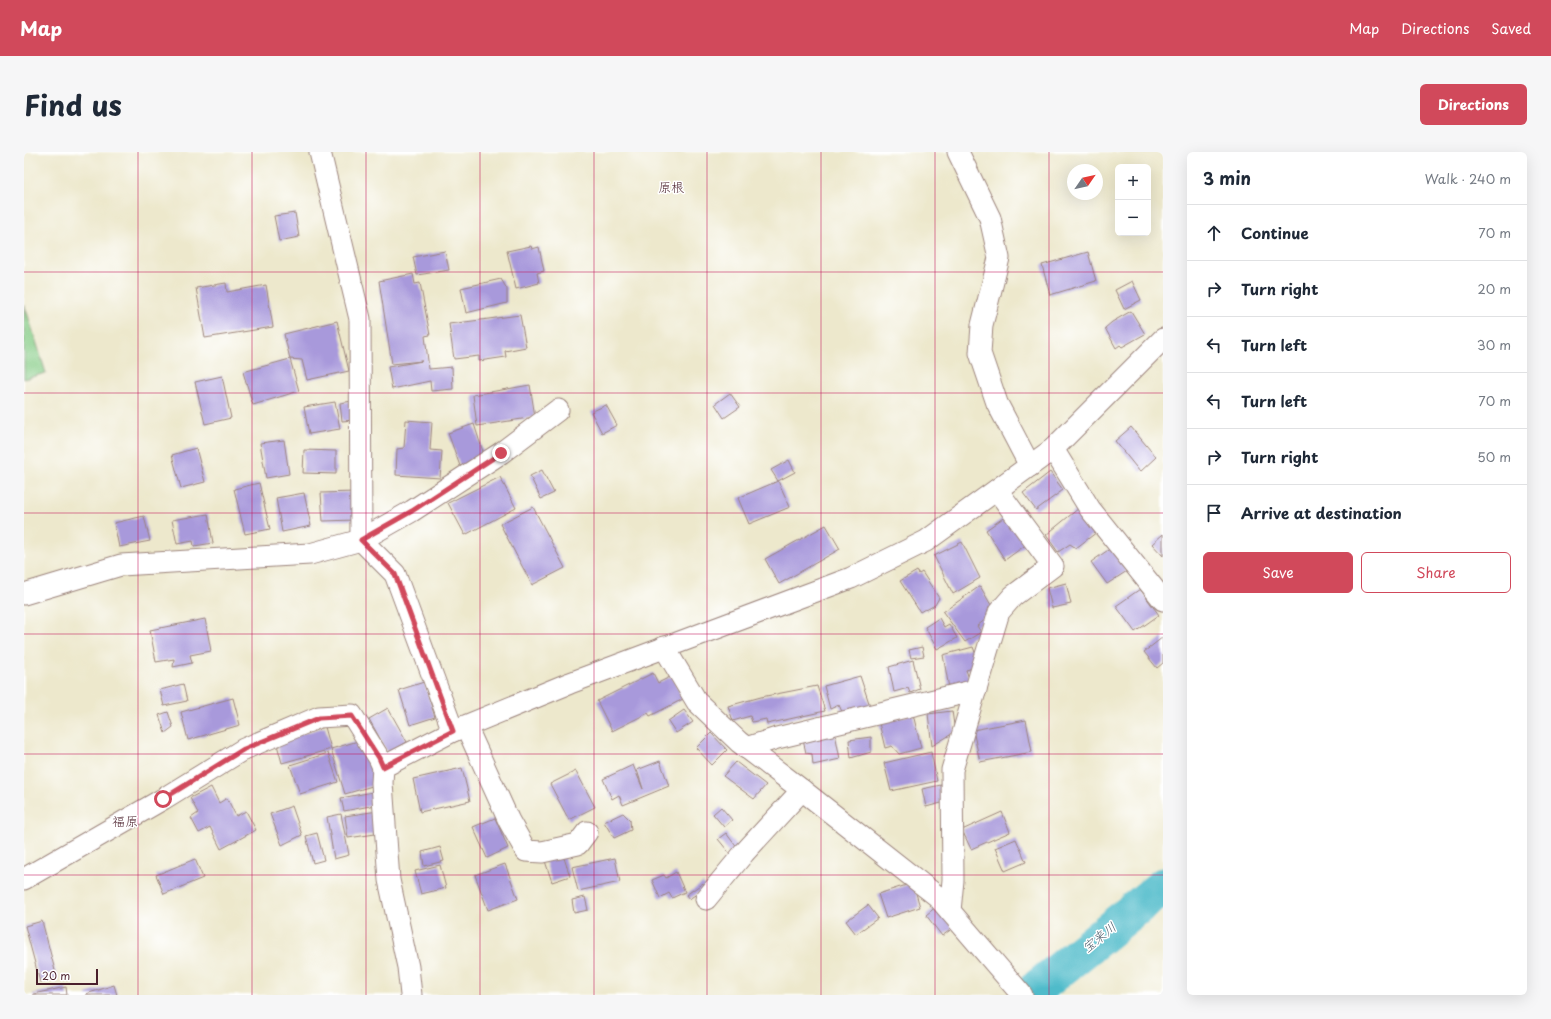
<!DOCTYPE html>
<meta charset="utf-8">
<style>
:root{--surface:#fff;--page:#f6f6f7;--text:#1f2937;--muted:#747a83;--line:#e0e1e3;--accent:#d1495b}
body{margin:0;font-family:"Playpen Sans","Klee One",sans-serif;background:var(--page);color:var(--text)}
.controls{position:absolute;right:12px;top:12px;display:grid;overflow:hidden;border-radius:6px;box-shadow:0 4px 16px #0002}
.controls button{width:36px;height:36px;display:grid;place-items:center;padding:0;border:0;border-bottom:1px solid var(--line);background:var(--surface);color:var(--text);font:20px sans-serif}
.compass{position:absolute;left:1043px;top:12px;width:36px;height:36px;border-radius:50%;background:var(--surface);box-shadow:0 4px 16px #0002;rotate:56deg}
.scale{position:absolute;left:12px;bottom:10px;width:62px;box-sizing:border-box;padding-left:4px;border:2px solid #4a1f2b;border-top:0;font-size:11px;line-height:14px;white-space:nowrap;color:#4a1f2b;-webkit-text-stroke:3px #fff;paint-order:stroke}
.stop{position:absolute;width:12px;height:12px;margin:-9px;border:3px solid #d1495b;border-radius:50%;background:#fff}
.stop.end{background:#d1495b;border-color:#fff;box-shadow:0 1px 4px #0008}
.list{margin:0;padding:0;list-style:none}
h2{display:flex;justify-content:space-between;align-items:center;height:52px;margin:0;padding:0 16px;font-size:17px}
h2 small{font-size:13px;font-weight:400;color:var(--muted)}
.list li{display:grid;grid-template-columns:26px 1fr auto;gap:12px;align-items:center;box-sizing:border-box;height:56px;padding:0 16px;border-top:1px solid var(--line)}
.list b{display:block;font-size:15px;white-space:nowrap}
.list em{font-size:13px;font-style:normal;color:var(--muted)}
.actions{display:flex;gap:8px;padding:12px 16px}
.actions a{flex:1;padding:9px 0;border:1px solid var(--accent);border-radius:6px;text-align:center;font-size:14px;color:var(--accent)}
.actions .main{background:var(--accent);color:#fff}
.icon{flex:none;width:22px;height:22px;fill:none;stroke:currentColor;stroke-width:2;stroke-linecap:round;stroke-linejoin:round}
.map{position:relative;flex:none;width:1139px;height:843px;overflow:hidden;border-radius:6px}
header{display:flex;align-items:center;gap:24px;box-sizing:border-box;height:56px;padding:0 20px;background:var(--accent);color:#fff}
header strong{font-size:19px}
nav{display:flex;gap:22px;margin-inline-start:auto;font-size:14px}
.intro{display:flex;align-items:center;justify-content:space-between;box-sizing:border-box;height:96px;padding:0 24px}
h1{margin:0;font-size:28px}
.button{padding:10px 18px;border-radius:6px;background:var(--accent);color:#fff;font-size:14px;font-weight:700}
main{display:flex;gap:24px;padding:0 24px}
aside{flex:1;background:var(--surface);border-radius:6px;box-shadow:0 4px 16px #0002}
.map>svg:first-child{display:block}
.green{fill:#86cc86;stroke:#687658}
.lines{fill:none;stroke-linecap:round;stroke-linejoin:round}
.river{stroke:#4fbbca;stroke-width:37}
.building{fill:#a899db}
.street-casing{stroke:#9c847c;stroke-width:23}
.street{stroke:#fff;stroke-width:21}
.route{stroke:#d1495b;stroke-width:5}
.grid{fill:none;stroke:#c2185b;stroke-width:1;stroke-opacity:0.55}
.labels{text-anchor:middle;stroke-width:3;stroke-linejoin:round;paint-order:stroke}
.neighbourhood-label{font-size:13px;fill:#4a1f2b;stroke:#fff}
.water-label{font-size:13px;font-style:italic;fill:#4c5d6b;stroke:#fff}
</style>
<header>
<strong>Map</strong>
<nav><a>Map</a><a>Directions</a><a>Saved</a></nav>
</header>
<div class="intro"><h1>Find us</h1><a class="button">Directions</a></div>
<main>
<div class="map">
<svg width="1139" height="843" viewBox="0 0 1139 843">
<rect width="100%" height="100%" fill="#fff"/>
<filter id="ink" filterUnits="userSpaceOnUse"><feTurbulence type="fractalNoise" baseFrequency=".025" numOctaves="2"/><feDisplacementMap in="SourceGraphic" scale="8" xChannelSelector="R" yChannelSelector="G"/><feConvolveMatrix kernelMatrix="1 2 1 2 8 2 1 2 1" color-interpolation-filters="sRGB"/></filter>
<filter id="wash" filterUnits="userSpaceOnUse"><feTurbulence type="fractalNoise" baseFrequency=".012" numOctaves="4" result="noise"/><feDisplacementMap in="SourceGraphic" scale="16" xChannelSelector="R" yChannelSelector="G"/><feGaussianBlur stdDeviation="0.9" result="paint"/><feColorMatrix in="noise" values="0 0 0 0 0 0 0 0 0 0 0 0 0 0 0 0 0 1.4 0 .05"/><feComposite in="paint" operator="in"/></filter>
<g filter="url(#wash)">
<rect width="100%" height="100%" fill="#ede8cc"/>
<path class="green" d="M0,154h1l21,67 -22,6z"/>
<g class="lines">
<path class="river" d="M1012,837l127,-103"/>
</g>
<g id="blocks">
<g class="building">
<path d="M271,61l4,24 -20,4 -5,-25z"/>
<path d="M507,94l1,3 7,-2 5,24 -7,2 2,10 -23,6 -9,-38z"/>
<path d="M421,99l4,19 -32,5 -4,-18z"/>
<path d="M1064,100l8,29 -46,14 -8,-30z"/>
<path d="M389,122l2,10 5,-1 10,52 -5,1 4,33 23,-2 1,22 -22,2 -1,-10 -38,8 -4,-22 34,-6 -30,3 -13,-83z"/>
<path d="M477,127l6,10v14l-41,10 -5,-25z"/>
<path d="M1108,129l9,19 -17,9 -9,-19z"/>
<path d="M202,131l1,9 39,-7 7,42 -68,11 -9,-50z"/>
<path d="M1107,159l14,23 -23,13 -2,-2 -4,3 -11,-20 7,-6z"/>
<path d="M496,163l6,32 -21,4 1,6 -27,4v-5l-25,3 -5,-35z"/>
<path d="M313,169l12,50 -42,9 -5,-20 -12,-1 9,32 -46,14 -10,-33 47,-13 -6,-25z"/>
<path d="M198,224l9,42 -26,6 -10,-42z"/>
<path d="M506,233l5,32 -58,9 -4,-31z"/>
<path d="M706,241l10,14 -16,11 -9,-14z"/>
<path d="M328,249l2,19 -12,1 -2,-18z"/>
<path d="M311,250l5,27 -31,5 -5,-27z"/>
<path d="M582,253l11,20 -15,8 -11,-21z"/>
<path d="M382,268l26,2 -2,28 12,1 -2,27 -44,-3 1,-26 7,-1z"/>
<path d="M450,272l11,34 -25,8 -12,-33z"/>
<path d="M1107,275l25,30 -16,15 -25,-31z"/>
<path d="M260,288l5,34 -23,4 -6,-35z"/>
<path d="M172,296l9,34 -24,6 -9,-33z"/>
<path d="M280,298l32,1v23l-33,-1z"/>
<path d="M765,308l6,12 -17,9 -7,-11z"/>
<path d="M518,318l12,23 -13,6 -11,-23z"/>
<path d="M1026,320l13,18 -27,20 -13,-17z"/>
<path d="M476,325l16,31 -51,27 -17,-32z"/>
<path d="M754,329l12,26 -41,17 -11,-26z"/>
<path d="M235,331l11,46 -25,5 -11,-45z"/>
<path d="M330,340l1,28 -32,1 -2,-28z"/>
<path d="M280,341l7,33 -29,6 -6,-34z"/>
<path d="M509,355l32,61 -33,17 -32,-61z"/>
<path d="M1055,356l18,24 -21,16 -6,-4 -12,8 -12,-17z"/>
<path d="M184,362l5,29 -19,3 -1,-5 -16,3 -5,-24z"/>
<path d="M120,364l6,25 -31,6 -5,-24z"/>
<path d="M982,364l21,28 -22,16 -19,-30z"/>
<path d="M802,373l14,24 -61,35 -14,-25z"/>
<path d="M1139,382v22l-11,-12z"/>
<path d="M938,390l18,36 -27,16 -19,-38z"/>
<path d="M1087,396l16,23 -20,13 -16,-22z"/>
<path d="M893,419l2,3 3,-2 17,26 -4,7 -9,5 -1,-1 -5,3 -20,-31z"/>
<path d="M1042,431l5,21 -19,4 -5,-20z"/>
<path d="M956,434l15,26 -18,14 4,6 -16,10 -22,-30z"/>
<path d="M1116,437l19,26 -24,17 -19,-26z"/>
<path d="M915,466l5,9 5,-3 8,14 -20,11 -12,-22z"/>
<path d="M181,467l6,32 -21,4 2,8 -19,4 1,-8 -18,3 -6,-32z"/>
<path d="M1139,485v26l-6,5 -13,-16z"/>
<path d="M898,495l2,9 -13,2 -2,-8z"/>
<path d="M949,495l7,19 -14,4 4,11 -21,7 -6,-33z"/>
<path d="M889,508l7,29 -10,4 -2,-5 -14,4 -5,-25z"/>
<path d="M629,521l5,10 14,-7 11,23 -33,17 -2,-3 -36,18 -15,-30z"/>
<path d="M836,524l10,30 -27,8 -4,-9 -9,4 -6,-23z"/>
<path d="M400,530l11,35 -25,8 -11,-35z"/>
<path d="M159,532l4,17 -23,5 -4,-16z"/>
<path d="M793,534l8,25 -58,13 -1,-5 -14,3 -2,-6 -17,5 -5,-15 33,-9z"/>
<path d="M209,546l7,27 -52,15 -7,-28z"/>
<path d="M364,556l19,34 -19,11 -19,-34z"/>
<path d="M660,558l9,12 -17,11 -8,-12z"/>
<path d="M928,559l3,21 -23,14 -4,-32z"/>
<path d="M144,560l5,15 -8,6 -6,-18z"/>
<path d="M889,562l8,34 -22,6 -7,-8 -7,2 -6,-25z"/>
<path d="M1002,568l6,32 -52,10 -7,-32z"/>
<path d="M301,575l6,22 -49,14 -6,-22z"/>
<path d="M687,581l16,17 -15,15 -16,-17z"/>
<path d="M811,581l5,26 -27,6 -1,-11 -6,-1 -3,-13z"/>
<path d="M847,585v15l-20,6 -2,-18z"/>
<path d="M341,587l14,45 -34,10 -14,-45z"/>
<path d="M907,600l6,29 -46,10 -7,-28z"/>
<path d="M304,601l10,29 -38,12 -10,-29z"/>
<path d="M636,609l9,25 -46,19 -4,-10 -7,4 -9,-20 30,-14 10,24 -6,-19z"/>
<path d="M712,610l30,23 -12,14 -31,-23z"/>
<path d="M438,616l8,33 -50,11 -7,-33z"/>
<path d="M552,619l19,36 -26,13 -19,-36z"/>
<path d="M917,633l4,17 -19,5 -4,-18z"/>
<path d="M187,635l8,16 8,-5 9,18 10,-5 10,19 -35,19 -11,-22 -11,6 -8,-15 7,-5 -8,-15z"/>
<path d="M354,639l3,13 -37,7 -3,-13z"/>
<path d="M268,654l10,29 -20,10 -12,-31z"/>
<path d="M697,655l11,13 -8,7 -11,-13z"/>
<path d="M354,659l4,22 -34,5 -3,-22z"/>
<path d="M978,660l8,20 -39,17 -9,-19z"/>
<path d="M599,661l7,7 1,10 -17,8 -10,-16z"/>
<path d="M317,662l8,41 -15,4 -7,-42z"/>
<path d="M471,666l13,30 -21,10 -14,-31z"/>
<path d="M293,681l7,27 -11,3 -7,-27z"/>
<path d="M702,681l12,16 -7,6 -13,-16z"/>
<path d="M992,687l10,23 -21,9 -10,-23z"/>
<path d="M416,695l4,14 -20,5 -2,-14z"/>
<path d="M539,703l7,21 -18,6 -7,-21z"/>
<path d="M591,706l5,24 -42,9 -6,-24z"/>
<path d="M171,707l8,19 -39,16 -8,-19z"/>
<path d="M481,712l13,35 -30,11 -13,-35z"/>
<path d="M416,713l6,23 -25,6 -6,-23z"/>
<path d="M652,720l9,20 -13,6 -3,-5 -9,5 -8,-18 12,-5 2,3z"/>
<path d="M679,731l3,5 -17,11 -3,-4z"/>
<path d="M889,731l7,24 -34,11 -8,-24z"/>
<path d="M561,745l3,13 -14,3 -2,-13z"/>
<path d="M844,753l10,13 -22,16 -10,-13z"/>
<path d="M913,754l16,22 -11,8 -16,-21z"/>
<path d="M18,769l15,57 -17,4 -15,-56z"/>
<path d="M90,833l3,10h-31v-1z"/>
<path d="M42,835l1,8h-34v-1z"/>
</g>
</g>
</g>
<g filter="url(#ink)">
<use href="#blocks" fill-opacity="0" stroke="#9c847c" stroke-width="1"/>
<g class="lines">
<g class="street-casing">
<g id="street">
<path d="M296,0l40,167 1,221 34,34 58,157"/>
<path d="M934,0l32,66 9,40 -17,67 -2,28 17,50 33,63"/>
<path d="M1029,297l37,60 73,91"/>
<path d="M0,442l97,-29 189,-11 51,-14 51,-29 89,-58 57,-43"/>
<path d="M640,495l33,55 42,40 63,48 135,106 85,99"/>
<path d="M442,574l43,95 17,30 16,1 36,-8 9,-12"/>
<path d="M722,596l31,-10 199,-48"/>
<path d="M0,727l139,-80 81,-50 75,-32 33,-2 27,43 4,9"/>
<path d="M682,747l38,-46 58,-63"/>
<path d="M926,759l3,-31 -1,-110 28,-95 19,-63 14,-16 40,-30 -56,-76"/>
<path d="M387,843l-3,-28 -19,-87 -7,-97 1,-16 70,-36 117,-48 281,-105 75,-37 127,-92 110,-110"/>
</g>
</g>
<use href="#street" class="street"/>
</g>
</g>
<g class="lines" filter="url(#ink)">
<path class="route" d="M139,647l81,-50 75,-31 33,-2 27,42 4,9 70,-36 -58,-157 -34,-34 51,-29 89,-58"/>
</g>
<path class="grid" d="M114,0v843M228,0v843M342,0v843M456,0v843M570,0v843M683,0v843M797,0v843M911,0v843M1025,0v843M0,120h1139M0,241h1139M0,361h1139M0,482h1139M0,602h1139M0,723h1139"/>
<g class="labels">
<g class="neighbourhood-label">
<text x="647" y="40">原根</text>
<text x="101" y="674">福原</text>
</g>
<g class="water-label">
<text transform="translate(1075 785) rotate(-39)" y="5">宝来川</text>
</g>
</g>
</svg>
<div class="controls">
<button>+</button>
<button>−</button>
</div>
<svg class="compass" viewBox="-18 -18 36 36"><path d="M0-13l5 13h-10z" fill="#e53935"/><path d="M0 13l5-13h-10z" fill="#747a83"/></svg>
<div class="scale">20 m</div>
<div class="stop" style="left:139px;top:647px"></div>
<div class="stop end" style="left:477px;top:301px"></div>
</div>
<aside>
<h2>3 min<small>Walk · 240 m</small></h2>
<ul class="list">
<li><svg class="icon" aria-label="ahead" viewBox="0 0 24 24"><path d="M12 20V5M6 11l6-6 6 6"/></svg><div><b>Continue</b></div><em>70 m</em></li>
<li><svg class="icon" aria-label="right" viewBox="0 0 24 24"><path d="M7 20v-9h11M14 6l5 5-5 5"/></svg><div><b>Turn right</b></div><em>20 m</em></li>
<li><svg class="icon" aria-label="left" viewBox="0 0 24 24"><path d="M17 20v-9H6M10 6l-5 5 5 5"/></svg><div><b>Turn left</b></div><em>30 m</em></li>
<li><svg class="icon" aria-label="left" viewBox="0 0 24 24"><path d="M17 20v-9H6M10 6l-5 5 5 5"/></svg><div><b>Turn left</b></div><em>70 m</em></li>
<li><svg class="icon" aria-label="right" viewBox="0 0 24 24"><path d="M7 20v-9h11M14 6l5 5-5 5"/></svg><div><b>Turn right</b></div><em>50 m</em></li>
<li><svg class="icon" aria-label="arrive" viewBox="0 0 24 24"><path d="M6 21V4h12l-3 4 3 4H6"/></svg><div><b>Arrive at destination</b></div></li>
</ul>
<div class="actions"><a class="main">Save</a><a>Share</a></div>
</aside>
</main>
